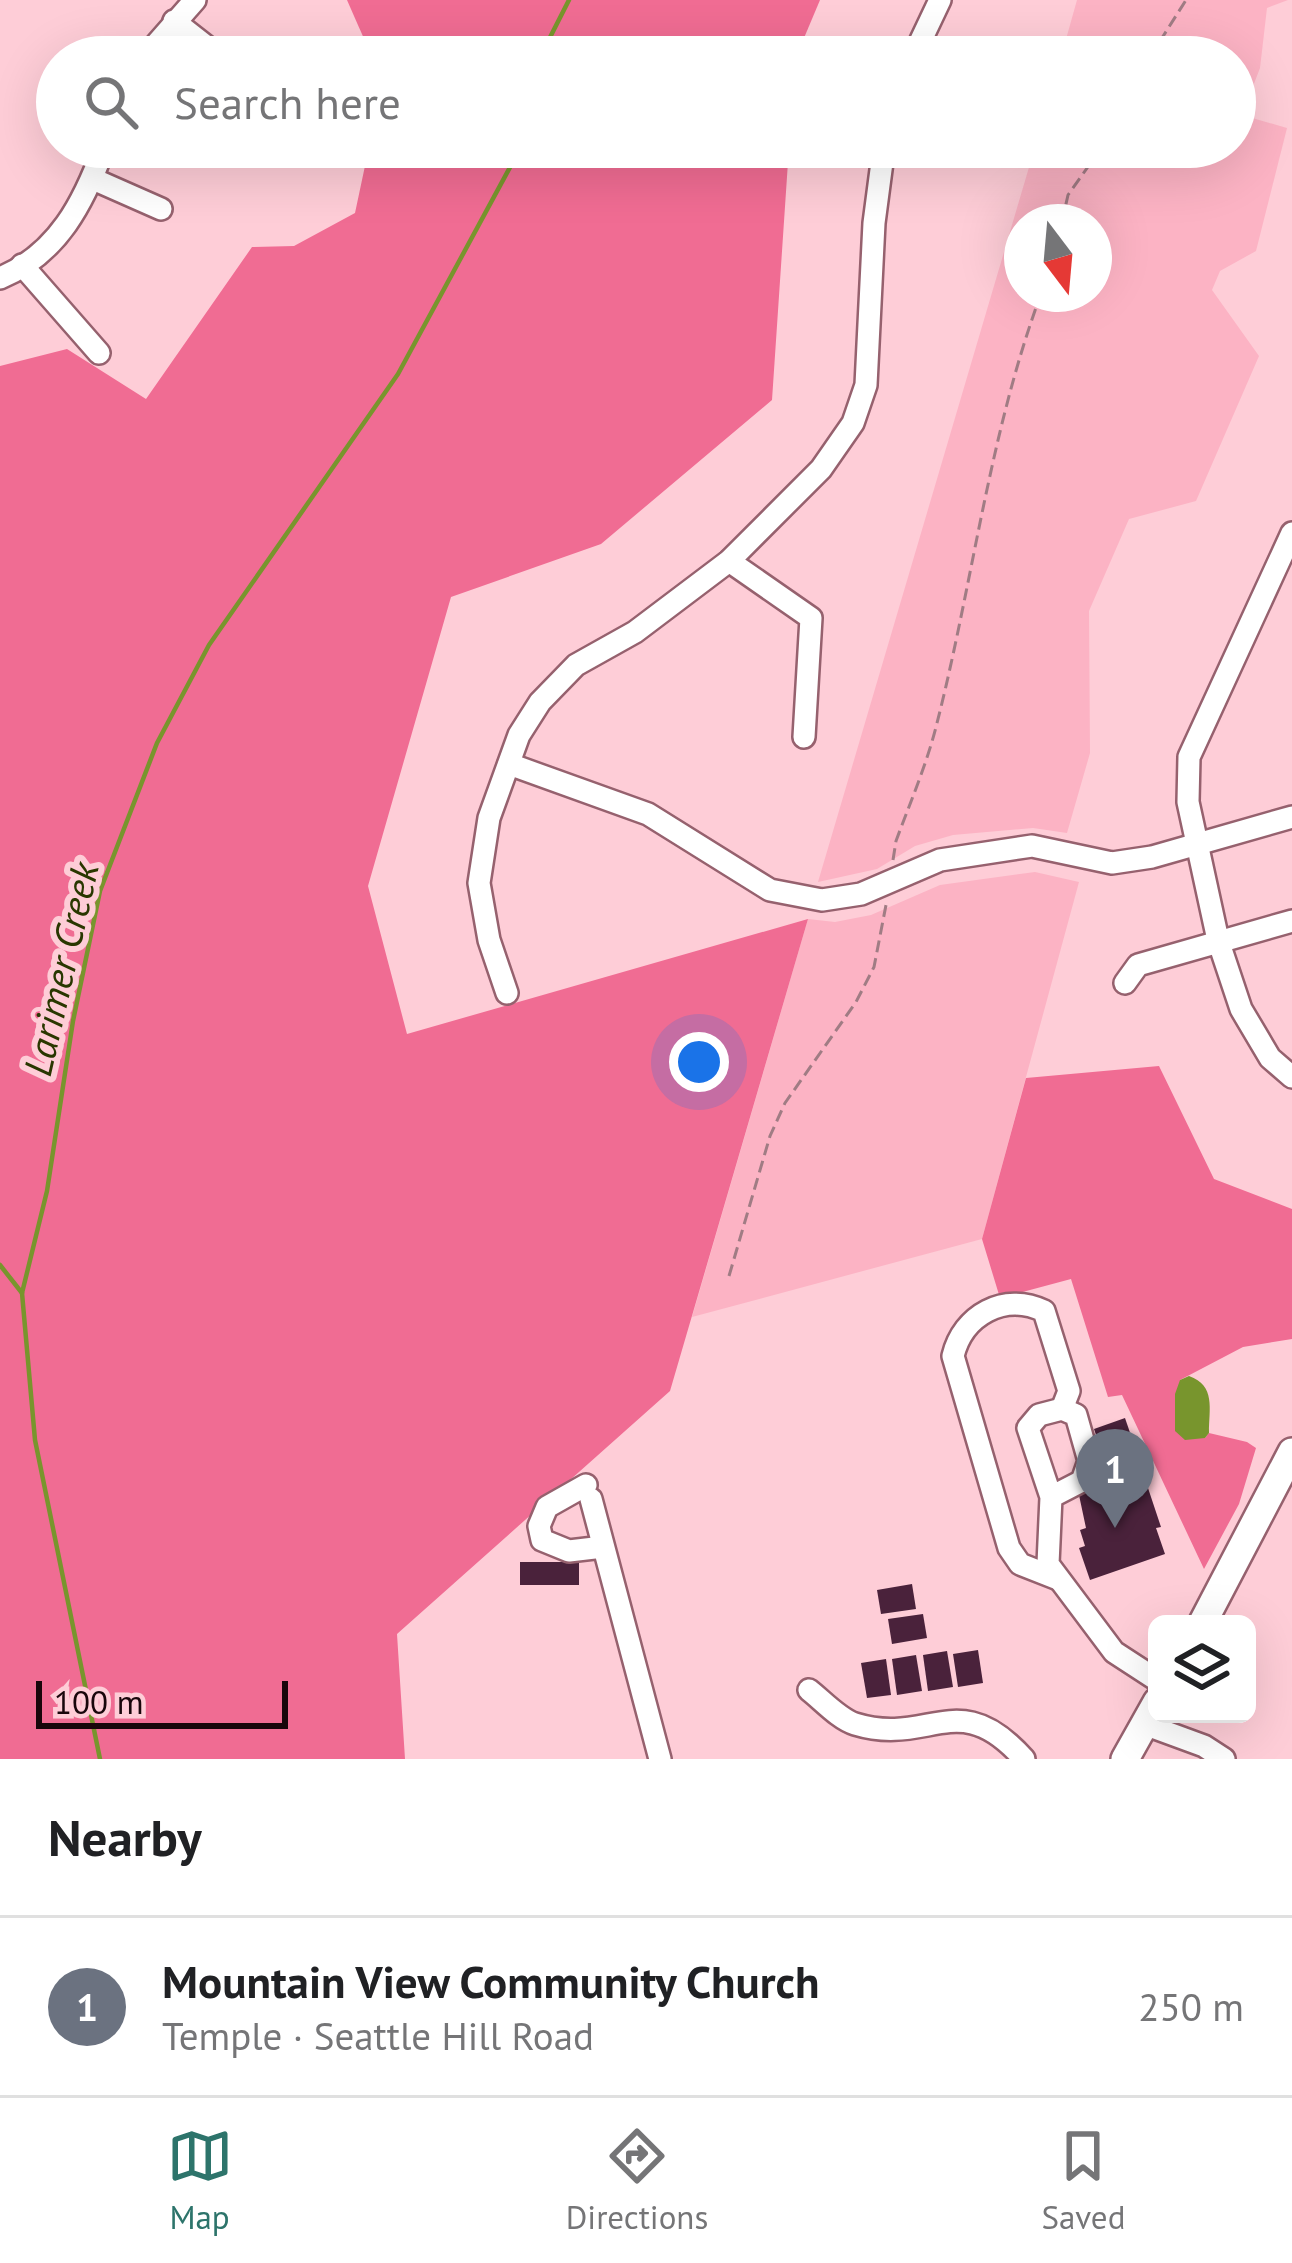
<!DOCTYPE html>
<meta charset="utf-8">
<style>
:root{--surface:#fff;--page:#f2f2f2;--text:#202124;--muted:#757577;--line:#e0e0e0;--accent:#2d746b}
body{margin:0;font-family:"PT Sans",sans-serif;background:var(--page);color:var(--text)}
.controls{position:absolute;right:36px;bottom:36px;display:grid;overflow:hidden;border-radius:18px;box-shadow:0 12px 48px #0002}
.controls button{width:108px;height:108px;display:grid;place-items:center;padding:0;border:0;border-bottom:3px solid var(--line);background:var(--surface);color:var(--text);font:60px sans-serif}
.compass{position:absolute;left:1004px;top:204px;width:108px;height:108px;border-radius:50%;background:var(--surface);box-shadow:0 12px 48px #0002;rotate:164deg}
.scale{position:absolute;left:36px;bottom:30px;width:252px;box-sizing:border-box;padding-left:12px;border:6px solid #19060b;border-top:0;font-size:33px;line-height:42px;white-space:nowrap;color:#19060b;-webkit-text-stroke:9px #fecdd7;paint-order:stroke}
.you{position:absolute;left:699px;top:1062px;width:42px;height:42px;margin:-30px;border:9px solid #fff;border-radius:50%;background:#1a73e8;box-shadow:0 0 0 18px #1a73e833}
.badge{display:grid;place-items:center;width:78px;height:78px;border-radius:50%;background:var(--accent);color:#fff;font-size:39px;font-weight:700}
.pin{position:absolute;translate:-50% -99px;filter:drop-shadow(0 3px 6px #0008)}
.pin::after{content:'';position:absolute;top:63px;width:42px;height:36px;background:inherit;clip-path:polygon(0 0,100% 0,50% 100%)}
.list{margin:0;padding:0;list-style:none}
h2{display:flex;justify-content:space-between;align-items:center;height:156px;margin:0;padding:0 48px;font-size:51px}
h2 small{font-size:39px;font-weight:400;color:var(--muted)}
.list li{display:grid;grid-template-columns:78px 1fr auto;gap:36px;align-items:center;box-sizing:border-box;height:180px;padding:0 48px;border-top:3px solid var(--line)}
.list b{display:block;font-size:45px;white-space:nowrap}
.list p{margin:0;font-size:39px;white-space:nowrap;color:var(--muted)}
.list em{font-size:39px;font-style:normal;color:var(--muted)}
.icon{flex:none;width:66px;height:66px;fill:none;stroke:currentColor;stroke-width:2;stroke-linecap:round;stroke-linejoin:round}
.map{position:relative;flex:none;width:1292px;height:1759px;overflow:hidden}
.search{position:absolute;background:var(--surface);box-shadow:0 12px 48px #0002;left:36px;right:36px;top:36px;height:132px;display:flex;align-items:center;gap:30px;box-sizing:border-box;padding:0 42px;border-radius:66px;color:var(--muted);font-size:45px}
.sheet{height:336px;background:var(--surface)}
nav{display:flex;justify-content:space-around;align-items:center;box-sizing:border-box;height:168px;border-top:3px solid var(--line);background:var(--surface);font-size:33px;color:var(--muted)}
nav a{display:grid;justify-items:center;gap:6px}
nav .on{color:var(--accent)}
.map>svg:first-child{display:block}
.green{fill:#fcb3c4;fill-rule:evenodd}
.forest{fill:#f06c93}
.water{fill:#78952d}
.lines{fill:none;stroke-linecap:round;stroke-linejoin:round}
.stream{stroke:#78952d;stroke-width:4.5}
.building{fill:#4a223b}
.minor-casing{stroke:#96616e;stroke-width:26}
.major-casing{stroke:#96616e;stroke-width:32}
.path{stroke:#a07c84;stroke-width:3;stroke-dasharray:12 6;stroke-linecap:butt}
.minor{stroke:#fff;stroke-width:21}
.major{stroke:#fff;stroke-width:27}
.labels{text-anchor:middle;stroke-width:12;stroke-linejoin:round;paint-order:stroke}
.water-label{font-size:39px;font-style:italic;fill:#293700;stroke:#fecdd7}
</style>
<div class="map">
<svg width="1292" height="1759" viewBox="0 0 1292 1759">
<rect width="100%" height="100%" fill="#fecdd7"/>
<g class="green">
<path d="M1077,0h211l-21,8 -7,60 -18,47 45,13 -31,123 -36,20 -8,19 47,66 -63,145 -67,18 -40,92 1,142 -23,80 -34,-5 -80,7 -38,11 -38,23 -59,13 217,-735h200v-90h-174zM1022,222h72v72h-72z"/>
<path d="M1035,872l44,10 -97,357 -290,78 116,-398 27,3 36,-7 69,-30z"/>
</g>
<g class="forest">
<path d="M347,0h473l-24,57h-424z"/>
<path d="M369,147h420l-17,253 -171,144 -150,53 -83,289 39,148 401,-115 -138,472 -273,243 8,125h-405v-1393l67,-17 79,50 106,-152 42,-1 61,-33z"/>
<path d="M1159,1066l55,113 78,30v130l-49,8 -63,33 25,58 4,-5 38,9 9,6 -17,56 -35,65 -82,-174 -14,2 -37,-118 -71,19 -18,-59 44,-161z"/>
</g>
<path class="water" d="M1189,1376c27,10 20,32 20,57l-4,5 -20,2 -10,-9v-37l5,-14z"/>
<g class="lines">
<g class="stream">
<path d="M540,57l29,-57"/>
<path d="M0,1265l22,28"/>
<path d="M100,1759l-65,-319 -13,-147 25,-102 26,-170 27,-130 57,-148 52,-98 189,-271 123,-227"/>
</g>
</g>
<g class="building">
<path d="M1125,1418l15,44 -31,11 -15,-44z"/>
<path d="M1143,1473l18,54 -5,1 9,26 -75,26 -11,-32 6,-2 -5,-16 6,-2 -7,-33z"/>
<rect x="520" y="1562" width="59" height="23"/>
<path d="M912,1584l4,25 -35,5 -4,-24z"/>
<path d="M923,1614l4,24 -35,6 -4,-25z"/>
<path d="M978,1650l5,33 -25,4 -5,-33z"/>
<path d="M947,1651l6,36 -25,4 -5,-36z"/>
<path d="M916,1655l6,36 -25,4 -5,-36z"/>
<path d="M886,1659l5,36 -24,3 -6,-35z"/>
</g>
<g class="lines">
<g class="minor-casing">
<g id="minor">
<path d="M174,21l46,36"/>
<path d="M145,57l50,-57"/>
<path d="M913,57l27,-57"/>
<path d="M93,179l68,30"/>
<path d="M22,265l77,88"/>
<path d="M0,278c58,-24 84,-76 104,-131"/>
<path d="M1292,533l-103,224 -1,45 30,138 23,69 29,49 22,19"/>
<path d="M729,561l82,57 -7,119"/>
<path d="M509,764l139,50 122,76 52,10 39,-6 79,-34 92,-14 80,17 40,-6 140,-40"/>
<path d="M1125,983l13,-18 154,-44"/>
<path d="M507,993l-18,-53 -10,-57 10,-65 30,-83 21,-33 36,-37 59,-33 94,-71 92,-92 32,-46 13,-38 8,-162 10,-76"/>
<path d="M586,1485l-39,22 -8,19 3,14 27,11 34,-4"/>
<path d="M1051,1497l31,-16 7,-20 -13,-46 -14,-6 -23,6 -11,13 23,69 -3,67 66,88 43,28"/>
<path d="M591,1499l69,260"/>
<path d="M1058,1579l-38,-15 -11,-16 -56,-192c10,-41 51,-64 91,-45l25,80 -7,18"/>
<path d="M809,1690c14,11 30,29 46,34 75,23 103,-39 169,35"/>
<path d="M1144,1724l60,22 20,13"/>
</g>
</g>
<g class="major-casing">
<g id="major">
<path d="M1202,1624l90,-172"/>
<path d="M1125,1759l32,-57"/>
</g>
</g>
<g class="path">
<path d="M1150,57l36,-57"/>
<path d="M1062,222l6,-27 34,-48"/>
<path d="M893,860l3,-19c14,-38 30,-75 40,-114 37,-144 53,-293 105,-433"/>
<path d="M729,1276l41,-140 15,-33 71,-101 18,-35 12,-62"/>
</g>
<use href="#minor" class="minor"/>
<use href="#major" class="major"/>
</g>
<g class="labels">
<g class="water-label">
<text transform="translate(61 969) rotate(-77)" y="14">Larimer Creek</text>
</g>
</g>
</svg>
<div class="controls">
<button><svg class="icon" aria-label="layers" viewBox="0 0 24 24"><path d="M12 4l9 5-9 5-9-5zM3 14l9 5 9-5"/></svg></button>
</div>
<svg class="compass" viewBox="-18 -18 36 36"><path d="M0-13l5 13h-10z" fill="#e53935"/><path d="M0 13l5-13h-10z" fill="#757577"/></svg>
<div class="scale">100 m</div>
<div class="you"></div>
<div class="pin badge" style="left:1115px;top:1528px;background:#6b7280">1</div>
<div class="search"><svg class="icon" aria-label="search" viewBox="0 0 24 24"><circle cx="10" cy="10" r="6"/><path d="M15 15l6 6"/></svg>Search here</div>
</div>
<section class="sheet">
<h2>Nearby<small></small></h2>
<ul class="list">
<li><span class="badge" style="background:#6b7280">1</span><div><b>Mountain View Community Church</b><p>Temple · Seattle Hill Road</p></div><em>250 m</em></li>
</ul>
</section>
<nav>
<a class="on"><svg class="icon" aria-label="map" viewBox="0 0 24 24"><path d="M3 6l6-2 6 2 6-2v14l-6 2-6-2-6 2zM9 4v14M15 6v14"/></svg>Map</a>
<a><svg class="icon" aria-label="directions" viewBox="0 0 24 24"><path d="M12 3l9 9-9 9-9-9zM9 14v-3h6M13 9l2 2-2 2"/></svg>Directions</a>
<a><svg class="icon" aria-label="saved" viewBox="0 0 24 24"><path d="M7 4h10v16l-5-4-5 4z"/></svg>Saved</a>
</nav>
